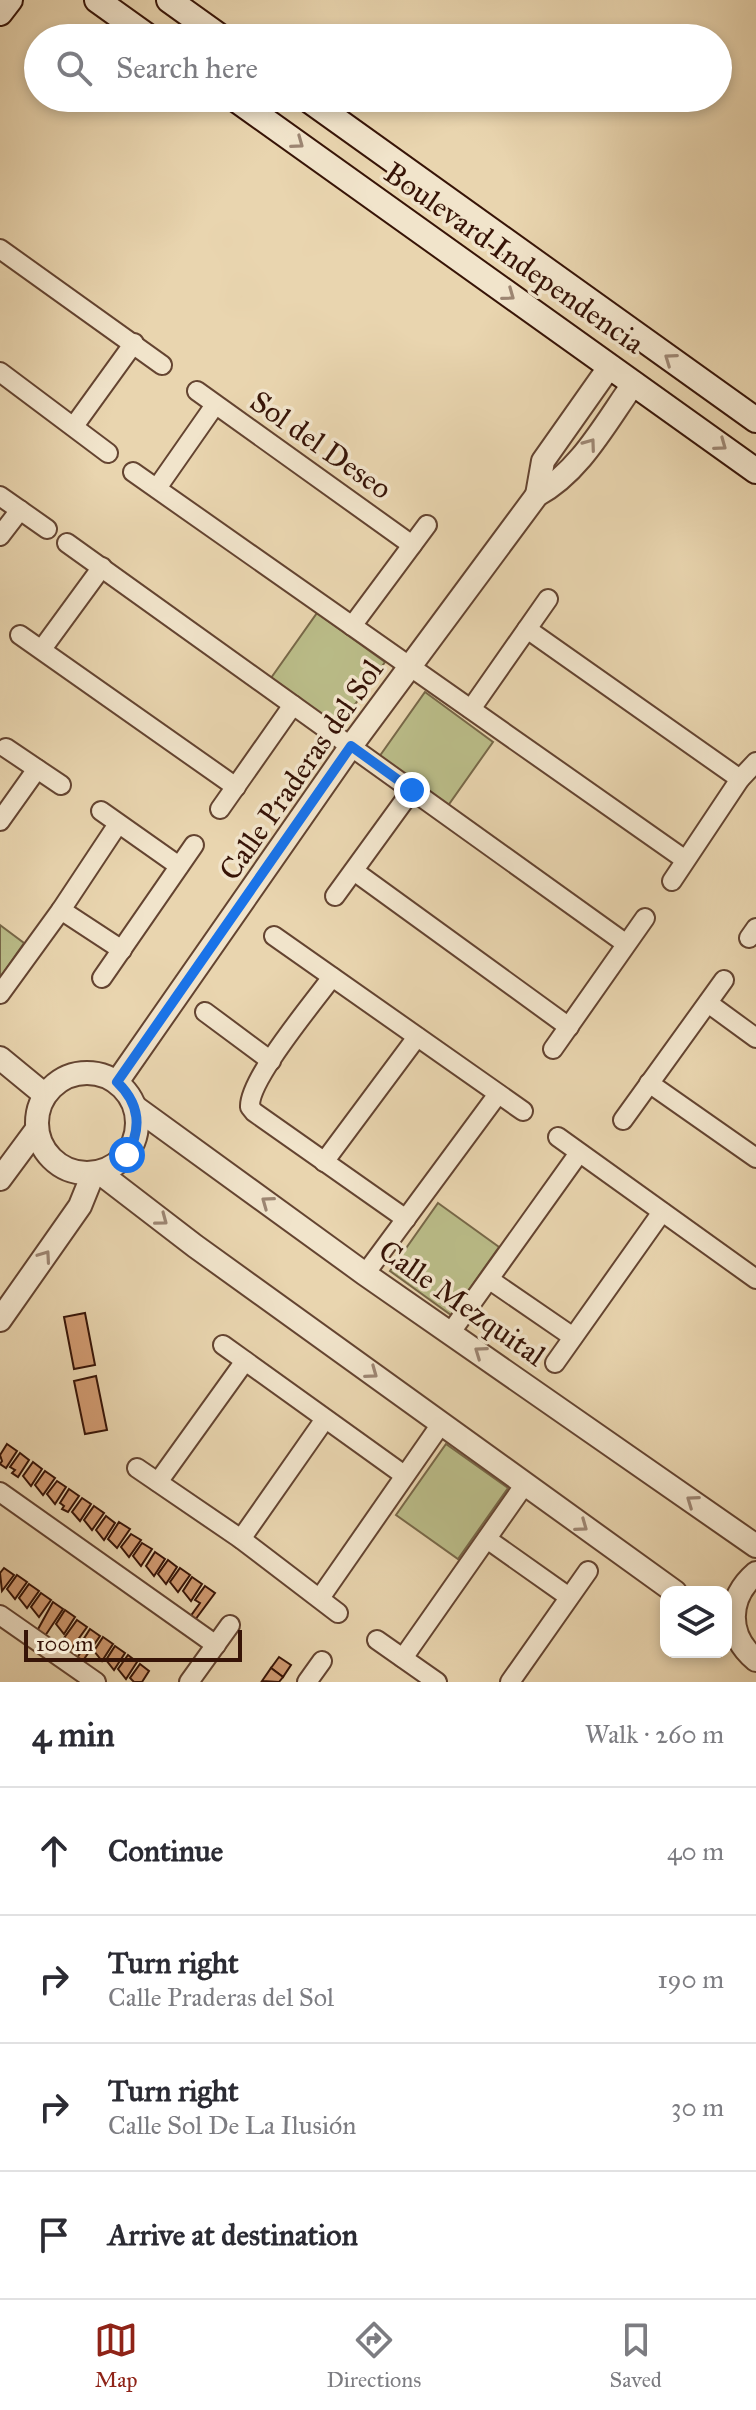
<!DOCTYPE html>
<meta charset="utf-8">
<style>
:root{--surface:#fff;--page:#f7f7f7;--text:#2b2b33;--muted:#7c7c81;--line:#e1e1e2;--accent:#8f2418}
body{margin:0;font-family:"IM FELL Great Primer",serif;background:var(--page);color:var(--text)}
.controls{position:absolute;right:24px;bottom:24px;display:grid;overflow:hidden;border-radius:16px;box-shadow:0 4px 12px #0003}
.controls button{width:72px;height:72px;display:grid;place-items:center;padding:0;border:0;border-bottom:2px solid var(--line);background:var(--surface);color:var(--text);font:40px sans-serif}
.scale{position:absolute;left:24px;bottom:20px;width:218px;box-sizing:border-box;padding-left:8px;border:4px solid #371407;border-top:0;font-size:22px;line-height:28px;white-space:nowrap;color:#371407;-webkit-text-stroke:6px #f1e4cb;paint-order:stroke}
.stop{position:absolute;width:24px;height:24px;margin:-18px;border:6px solid #1a73e8;border-radius:50%;background:#fff}
.stop.end{background:#1a73e8;border-color:#fff;box-shadow:0 2px 8px #0008}
.list{margin:0;padding:0;list-style:none}
h2{display:flex;justify-content:space-between;align-items:center;height:104px;margin:0;padding:0 32px;font-size:34px}
h2 small{font-size:26px;font-weight:400;color:var(--muted)}
.list li{display:grid;grid-template-columns:52px 1fr auto;gap:24px;align-items:center;box-sizing:border-box;height:128px;padding:0 32px;border-top:2px solid var(--line)}
.list b{display:block;font-size:30px;white-space:nowrap}
.list p{margin:0;font-size:26px;white-space:nowrap;color:var(--muted)}
.list em{font-size:26px;font-style:normal;color:var(--muted)}
.icon{flex:none;width:44px;height:44px;fill:none;stroke:currentColor;stroke-width:2;stroke-linecap:round;stroke-linejoin:round}
.map{position:relative;flex:none;width:756px;height:1682px;overflow:hidden}
.search{position:absolute;background:var(--surface);box-shadow:0 4px 12px #0003;left:24px;right:24px;top:24px;height:88px;display:flex;align-items:center;gap:20px;box-sizing:border-box;padding:0 28px;border-radius:44px;color:var(--muted);font-size:30px}
.sheet{height:616px;background:var(--surface)}
nav{display:flex;justify-content:space-around;align-items:center;box-sizing:border-box;height:112px;border-top:2px solid var(--line);background:var(--surface);font-size:22px;color:var(--muted)}
nav a{display:grid;justify-items:center;gap:4px}
nav .on{color:var(--accent)}
.map>svg:first-child{display:block}
.green{fill:#babc88;stroke:#786848;stroke-width:2}
.building{fill:#d19b72;stroke:#371407;stroke-width:2}
.lines{fill:none;stroke-linecap:round;stroke-linejoin:round}
.minor-casing{stroke:#644431;stroke-width:22}
.tertiary-casing{stroke:#644431;stroke-width:26}
.secondary-casing{stroke:#371407;stroke-width:28}
.minor{stroke:#f1e4cb;stroke-width:18}
.tertiary{stroke:#f1e4cb;stroke-width:22}
.secondary{stroke:#f1e4cb;stroke-width:24}
.oneway{stroke:#9d8673}
.route{stroke:#1a73e8;stroke-width:10}
.labels{text-anchor:middle;stroke-width:7;stroke-linejoin:round;paint-order:stroke}
.street-label{font-size:30px;fill:#371407;stroke:#f1e4cb}
</style>
<div class="map">
<svg width="756" height="1682" viewBox="0 0 756 1682">
<rect width="100%" height="100%" fill="#e9d5af"/>
<filter id="stains"><feTurbulence type="fractalNoise" baseFrequency=".0025" numOctaves="4"/><feColorMatrix values="0 0 0 0 .2 0 0 0 0 .09 0 0 0 0 .02 0 0 0 .5 -.17"/></filter>
<radialGradient id="worn" r=".72"><stop offset=".6" stop-color="#630" stop-opacity="0"/><stop offset="1" stop-color="#630" stop-opacity=".3"/></radialGradient>
<g class="green">
<path d="M317,613l68,49 -46,65 -68,-49z"/>
<path d="M425,692l68,50 -46,65 -68,-50z"/>
<path d="M0,925l24,18 -24,35z"/>
<path d="M438,1203l61,44 -48,68 -61,-44z"/>
<path d="M446,1444l62,44 -50,71 -62,-44z"/>
</g>
<g class="building">
<path d="M85,1313l10,52 -21,4 -10,-52z"/>
<path d="M96,1376l11,54 -22,4 -11,-53z"/>
<path d="M7,1444l10,7 -11,17 -6,-4 2,-3 -2,-6z"/>
<path d="M20,1453l9,7 -11,17 -6,-4 3,-3 -5,-3z"/>
<path d="M33,1462l9,7 -11,17 -8,-10z"/>
<path d="M45,1471l10,7 -12,17 -8,-10z"/>
<path d="M57,1481l9,6 -11,17 -8,-10z"/>
<path d="M69,1489l10,7 -11,16 -6,-3 2,-3 -4,-3z"/>
<path d="M82,1498l9,6 -11,17 -8,-9z"/>
<path d="M94,1506l10,7 -12,17 -8,-10z"/>
<path d="M106,1516l9,7 -11,17 -8,-10z"/>
<path d="M119,1522l11,7 -13,19 -9,-9z"/>
<path d="M131,1534l10,6 -12,17 -8,-10z"/>
<path d="M142,1543l10,6 -11,17 -8,-10z"/>
<path d="M155,1552l10,7 -11,17 -8,-10z"/>
<path d="M168,1560l9,7 -11,17 -8,-10z"/>
<path d="M4,1568l10,7 -12,16 -2,-18z"/>
<path d="M180,1568l10,7 -12,17 -8,-10z"/>
<path d="M17,1575l10,7 -12,17 -8,-10z"/>
<path d="M192,1577l10,7 -11,17 -8,-10z"/>
<path d="M29,1584l10,7 -12,17 -8,-10z"/>
<path d="M205,1586l10,7 -20,27 -5,-3 10,-14 -5,-3z"/>
<path d="M41,1593l10,7 -12,17 -8,-10z"/>
<path d="M53,1602l10,7 -18,27 -8,-5z"/>
<path d="M65,1610l10,7 -11,17 -8,-10z"/>
<path d="M77,1620l10,7 -18,25 -10,-7z"/>
<path d="M90,1629l10,7 -18,26 -5,-4 8,-12 -4,-3z"/>
<path d="M103,1637l10,7 -11,17 -8,-10z"/>
<path d="M115,1646l10,7 -11,17 -8,-10z"/>
<path d="M128,1655l9,7 -11,17 -8,-10z"/>
<path d="M279,1657l12,8 -8,12 -12,-9z"/>
<path d="M140,1664l9,7 -7,11h-8l-4,-4z"/>
<path d="M271,1668l12,9 -4,5 -17,-1z"/>
</g>
<g class="lines">
<g class="minor-casing">
<g id="minor">
<path d="M0,249l162,116"/>
<path d="M0,372l108,81"/>
<path d="M197,391l215,154"/>
<path d="M74,426l60,-83"/>
<path d="M133,472l551,387"/>
<path d="M157,488l58,-83"/>
<path d="M0,496l47,33"/>
<path d="M0,536l20,-26"/>
<path d="M67,543l558,400"/>
<path d="M352,626l75,-101"/>
<path d="M527,629l213,150"/>
<path d="M20,635l216,152"/>
<path d="M42,649l60,-82"/>
<path d="M471,709l77,-110"/>
<path d="M6,748l55,37"/>
<path d="M220,809l73,-104"/>
<path d="M101,811l78,55"/>
<path d="M0,821l37,-52"/>
<path d="M354,871l215,156"/>
<path d="M672,881l68,-102 16,-17"/>
<path d="M335,896l77,-106"/>
<path d="M61,910l61,40"/>
<path d="M274,936l249,175"/>
<path d="M749,938l7,-10"/>
<path d="M332,977c-18,25 -84,103 -82,130l4,5 152,107"/>
<path d="M102,978l92,-133"/>
<path d="M0,994l61,-84 57,-86"/>
<path d="M708,1003l48,35"/>
<path d="M205,1012l66,49"/>
<path d="M553,1049l92,-131"/>
<path d="M649,1083l107,75"/>
<path d="M623,1120l101,-140"/>
<path d="M558,1137l198,142"/>
<path d="M324,1162l93,-125"/>
<path d="M365,1274l133,-180"/>
<path d="M490,1280l83,57"/>
<path d="M451,1332l128,-179"/>
<path d="M223,1345l181,130"/>
<path d="M555,1363l107,-151"/>
<path d="M137,1468l104,71 97,74"/>
<path d="M158,1482l87,-121"/>
<path d="M0,1492l216,153"/>
<path d="M241,1539l84,-120"/>
<path d="M487,1539l82,58"/>
<path d="M320,1598l121,-174"/>
<path d="M0,1615l96,67"/>
<path d="M377,1640l60,42"/>
<path d="M403,1658l122,-174"/>
<path d="M189,1682l41,-57"/>
<path d="M307,1682l15,-21"/>
<path d="M510,1682l78,-111"/>
</g>
</g>
<g class="tertiary-casing">
<g id="tertiary">
<path d="M537,495l6,-34 67,-95"/>
<path d="M0,1058l45,37"/>
<circle cx="87" cy="1123" r="50"/>
<path d="M117,1082l234,-336 186,-251c43,-23 69,-73 97,-112"/>
<path d="M135,1107l230,167 391,272"/>
<path d="M100,1173l95,73 480,346"/>
<path d="M0,1179l37,-50"/>
<path d="M0,1320l80,-114 13,-32"/>
<path d="M756,1573c-29,25 -30,62 0,87"/>
</g>
</g>
<g class="secondary-casing">
<g id="secondary">
<path d="M97,0l53,38"/>
<path d="M169,0l53,38"/>
<path d="M0,13l10,-13"/>
<path d="M234,98l522,373"/>
<path d="M306,98l450,322"/>
</g>
</g>
<use href="#minor" class="minor"/>
<use href="#tertiary" class="tertiary"/>
<use href="#secondary" class="secondary"/>
</g>
<defs><path id="oneway-chevron" d="M-2-3.5L2.5 0L-2 3.5" fill="none" stroke-width="1.6" stroke-linecap="round" stroke-linejoin="round" transform="scale(2)"/></defs>
<g class="oneway">
<use href="#oneway-chevron" transform="translate(298 143) rotate(36)"/>
<use href="#oneway-chevron" transform="translate(509 295) rotate(36)"/>
<use href="#oneway-chevron" transform="translate(670 359) rotate(-145)"/>
<use href="#oneway-chevron" transform="translate(590 444) rotate(-54)"/>
<use href="#oneway-chevron" transform="translate(721 445) rotate(36)"/>
<use href="#oneway-chevron" transform="translate(267 1202) rotate(-144)"/>
<use href="#oneway-chevron" transform="translate(162 1220) rotate(37)"/>
<use href="#oneway-chevron" transform="translate(45 1256) rotate(-55)"/>
<use href="#oneway-chevron" transform="translate(480 1352) rotate(-145)"/>
<use href="#oneway-chevron" transform="translate(372 1373) rotate(36)"/>
<use href="#oneway-chevron" transform="translate(692 1501) rotate(-145)"/>
<use href="#oneway-chevron" transform="translate(582 1526) rotate(36)"/>
</g>
<g class="lines">
<path class="route" d="M127,1155c15,-27 13,-51 -10,-73l234,-336 61,44"/>
</g>
<g class="labels">
<g class="street-label">
<text transform="translate(514 258) rotate(35)" y="10">Boulevard Independencia</text>
<text transform="translate(321 445) rotate(35)" y="10">Sol del Deseo</text>
<text transform="translate(301 770) rotate(-55)" y="10">Calle Praderas del Sol</text>
<text transform="translate(462 1303) rotate(35)" y="10">Calle Mezquital</text>
</g>
</g>
<rect width="100%" height="100%" filter="url(#stains)"/>
<rect width="100%" height="100%" fill="url(#worn)"/>
</svg>
<div class="controls">
<button><svg class="icon" aria-label="layers" viewBox="0 0 24 24"><path d="M12 4l9 5-9 5-9-5zM3 14l9 5 9-5"/></svg></button>
</div>
<div class="scale">100 m</div>
<div class="stop" style="left:127px;top:1155px"></div>
<div class="stop end" style="left:412px;top:790px"></div>
<div class="search"><svg class="icon" aria-label="search" viewBox="0 0 24 24"><circle cx="10" cy="10" r="6"/><path d="M15 15l6 6"/></svg>Search here</div>
</div>
<section class="sheet">
<h2>4 min<small>Walk · 260 m</small></h2>
<ul class="list">
<li><svg class="icon" aria-label="ahead" viewBox="0 0 24 24"><path d="M12 20V5M6 11l6-6 6 6"/></svg><div><b>Continue</b></div><em>40 m</em></li>
<li><svg class="icon" aria-label="right" viewBox="0 0 24 24"><path d="M7 20v-9h11M14 6l5 5-5 5"/></svg><div><b>Turn right</b><p>Calle Praderas del Sol</p></div><em>190 m</em></li>
<li><svg class="icon" aria-label="right" viewBox="0 0 24 24"><path d="M7 20v-9h11M14 6l5 5-5 5"/></svg><div><b>Turn right</b><p>Calle Sol De La Ilusión</p></div><em>30 m</em></li>
<li><svg class="icon" aria-label="arrive" viewBox="0 0 24 24"><path d="M6 21V4h12l-3 4 3 4H6"/></svg><div><b>Arrive at destination</b></div></li>
</ul>
</section>
<nav>
<a class="on"><svg class="icon" aria-label="map" viewBox="0 0 24 24"><path d="M3 6l6-2 6 2 6-2v14l-6 2-6-2-6 2zM9 4v14M15 6v14"/></svg>Map</a>
<a><svg class="icon" aria-label="directions" viewBox="0 0 24 24"><path d="M12 3l9 9-9 9-9-9zM9 14v-3h6M13 9l2 2-2 2"/></svg>Directions</a>
<a><svg class="icon" aria-label="saved" viewBox="0 0 24 24"><path d="M7 4h10v16l-5-4-5 4z"/></svg>Saved</a>
</nav>
